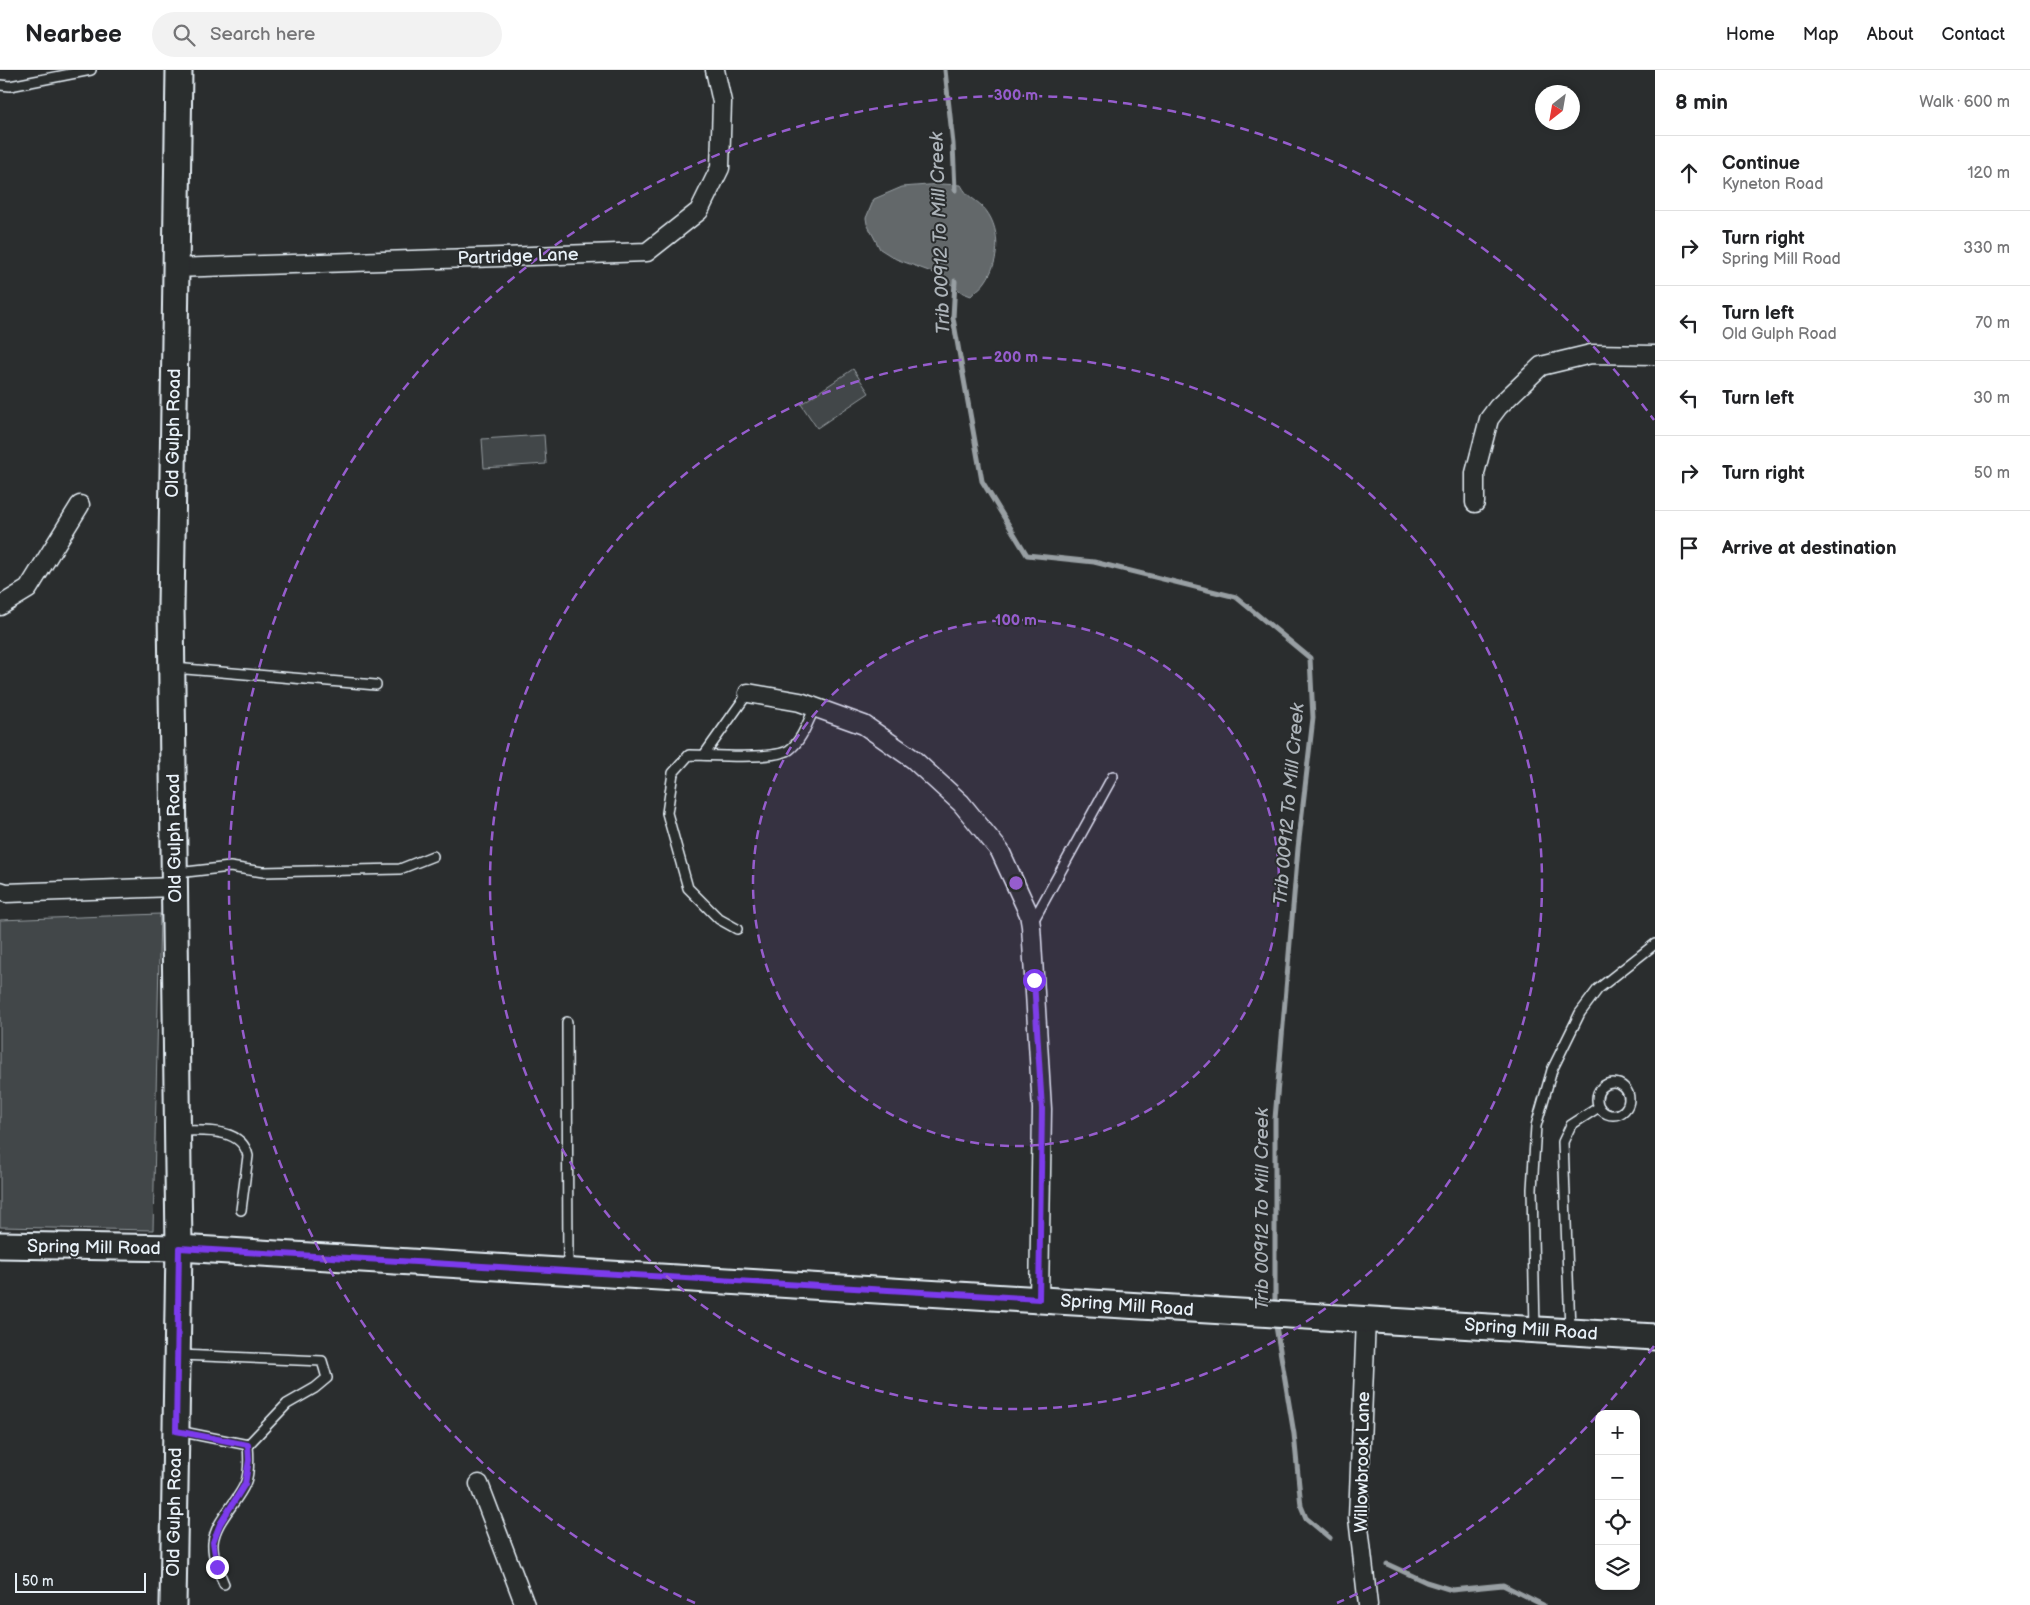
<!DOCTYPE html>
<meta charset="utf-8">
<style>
:root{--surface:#fff;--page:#f2f2f2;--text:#202124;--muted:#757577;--line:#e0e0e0}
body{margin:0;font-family:"Balsamiq Sans",sans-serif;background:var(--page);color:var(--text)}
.controls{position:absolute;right:15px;bottom:15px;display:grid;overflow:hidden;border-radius:10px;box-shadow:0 2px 8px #0003}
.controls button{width:45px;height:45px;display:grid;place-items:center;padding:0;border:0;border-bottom:1px solid var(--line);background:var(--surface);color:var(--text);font:25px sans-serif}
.compass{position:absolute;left:1535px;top:15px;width:45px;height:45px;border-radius:50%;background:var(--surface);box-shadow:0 2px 8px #0003;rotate:211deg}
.scale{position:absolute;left:15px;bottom:12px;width:131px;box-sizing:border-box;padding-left:5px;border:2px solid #e8f1f8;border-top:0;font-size:14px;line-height:18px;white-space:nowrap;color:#e8f1f8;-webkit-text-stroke:4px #2a2d2e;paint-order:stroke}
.stop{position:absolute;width:15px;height:15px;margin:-11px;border:4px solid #7c3aed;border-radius:50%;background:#fff}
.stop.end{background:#7c3aed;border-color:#fff;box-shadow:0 1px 5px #0008}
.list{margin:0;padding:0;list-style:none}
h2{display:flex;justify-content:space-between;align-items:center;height:65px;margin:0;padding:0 20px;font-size:21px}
h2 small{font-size:16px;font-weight:400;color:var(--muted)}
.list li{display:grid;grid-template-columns:32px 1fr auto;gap:15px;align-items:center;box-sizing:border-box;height:75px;padding:0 20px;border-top:1px solid var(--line)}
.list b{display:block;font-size:19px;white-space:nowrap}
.list p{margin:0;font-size:16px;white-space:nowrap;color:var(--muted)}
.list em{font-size:16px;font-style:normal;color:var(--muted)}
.icon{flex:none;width:28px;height:28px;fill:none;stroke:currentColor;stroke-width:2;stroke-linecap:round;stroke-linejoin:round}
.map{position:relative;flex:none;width:1655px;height:1535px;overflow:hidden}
header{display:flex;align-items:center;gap:30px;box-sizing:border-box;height:70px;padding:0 25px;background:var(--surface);border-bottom:1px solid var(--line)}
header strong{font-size:24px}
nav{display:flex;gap:28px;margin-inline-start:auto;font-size:18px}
.search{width:350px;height:45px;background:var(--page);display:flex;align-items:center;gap:12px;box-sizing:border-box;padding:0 18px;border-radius:28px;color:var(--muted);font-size:19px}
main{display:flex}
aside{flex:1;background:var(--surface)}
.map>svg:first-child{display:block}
.green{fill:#424648;stroke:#959ca0}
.water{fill:#63686b;stroke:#989fa3}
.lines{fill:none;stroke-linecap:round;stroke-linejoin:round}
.stream{stroke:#989fa3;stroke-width:5}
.lane-casing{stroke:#e8f1f8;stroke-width:12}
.street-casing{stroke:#e8f1f8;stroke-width:21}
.secondary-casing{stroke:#e8f1f8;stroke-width:29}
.lane{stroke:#2a2d2e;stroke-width:9}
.street{stroke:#2a2d2e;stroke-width:18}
.secondary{stroke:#2a2d2e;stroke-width:25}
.route{stroke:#7c3aed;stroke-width:6}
.ring{fill:none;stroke:#965dcd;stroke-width:2.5;stroke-dasharray:9 6}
.labels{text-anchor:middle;stroke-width:4;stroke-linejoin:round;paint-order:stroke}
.street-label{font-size:18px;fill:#e8f1f8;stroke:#2a2d2e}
.water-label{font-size:19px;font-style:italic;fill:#acb3b9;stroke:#2a2d2e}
.centre{fill:#965dcd;stroke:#2a2d2e;stroke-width:2.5}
.ring-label{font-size:15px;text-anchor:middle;font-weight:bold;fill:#965dcd;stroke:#2a2d2e;stroke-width:4;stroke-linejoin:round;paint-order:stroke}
</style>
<header>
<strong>Nearbee</strong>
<div class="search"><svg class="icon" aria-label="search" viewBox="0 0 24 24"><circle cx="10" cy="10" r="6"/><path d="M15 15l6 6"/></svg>Search here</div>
<nav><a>Home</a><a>Map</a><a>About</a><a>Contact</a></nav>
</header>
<main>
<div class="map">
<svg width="1655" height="1535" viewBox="0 0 1655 1535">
<rect width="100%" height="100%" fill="#2a2d2e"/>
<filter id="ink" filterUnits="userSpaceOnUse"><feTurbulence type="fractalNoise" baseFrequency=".02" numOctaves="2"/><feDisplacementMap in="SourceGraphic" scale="10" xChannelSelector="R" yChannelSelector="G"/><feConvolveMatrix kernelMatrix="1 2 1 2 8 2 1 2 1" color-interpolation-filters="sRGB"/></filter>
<g filter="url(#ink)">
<g class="green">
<path d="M853,299l16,24 -52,35 -16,-24z"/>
<path d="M544,365l2,29 -62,4 -2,-29z"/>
<path d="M160,844l-7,316 -153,-3v-307z"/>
</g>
<path class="water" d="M941,114l20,1c7,13 13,13 22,22 18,19 18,53 2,75 -4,6 -10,9 -14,14l-8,-3 -26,-19 -41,-15 -16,-10 -13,-25 -1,-6 8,-19 28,-12z"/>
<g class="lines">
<g class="stream">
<path d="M945,0l8,74 2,46"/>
<path d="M955,211l-2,37 29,163 45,74 67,7 142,35 74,61 3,60 -15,130 -23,271v187"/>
<path d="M1275,1250l19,114 7,72 5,12 24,20"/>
<path d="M1387,1494l39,18 26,8 51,-5 40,20"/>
</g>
<g class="lane-casing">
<g id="lane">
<path d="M0,15l10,1 81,-16"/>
<path d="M174,598l202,17"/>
<path d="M704,685l44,-62"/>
<path d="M177,803l53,-6 33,5 137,-3 33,-13"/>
<path d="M1032,853l81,-147"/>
<path d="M737,859l-18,-10 -31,-31 -21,-75 6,-40 16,-18c21,0 84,5 100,-5 13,-9 19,-29 26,-43"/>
<path d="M567,952l1,249"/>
<circle cx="1613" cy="1029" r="16"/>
<path d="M180,1061c23,0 62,-4 68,25l-7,54"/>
<path d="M1535,1259l-3,-140 4,-63 16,-56 28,-57 18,-24 57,-45"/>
<path d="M1570,1259l-7,-187 8,-17 28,-18"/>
<path d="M180,1285l142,6 5,17 -12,10 -28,16 -39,41c1,12 2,28 -3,39 -8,19 -30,37 -32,59 -1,14 6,29 11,41"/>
<path d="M178,1361l70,14"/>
</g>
</g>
<g class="street-casing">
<g id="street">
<path d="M175,198l472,-16 52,-41 21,-43 2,-66 -7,-32"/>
<path d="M1475,433v-30l14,-54 9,-12 43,-41 50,-12 64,1"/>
<path d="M0,536l28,-17 52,-84"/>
<path d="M748,623l52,9 64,23 49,34 48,44 39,48 29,63 2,12 11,183 -3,190"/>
<path d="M0,821l6,2 168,-6"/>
<path d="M1366,1249l-8,199 10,87"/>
<path d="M479,1414l46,121"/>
</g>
</g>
<g class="secondary-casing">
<g id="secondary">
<path d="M0,1175l179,3 1476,89"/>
<path d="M173,1535l6,-357 -8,-640 8,-538"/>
</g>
</g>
<use href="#lane" class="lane"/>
<use href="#street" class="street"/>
<use href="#secondary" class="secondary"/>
</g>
</g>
<g class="lines" filter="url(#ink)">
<path class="route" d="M217,1497l-4,-25 7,-18 25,-40 4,-24 -1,-15 -72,-14 3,-183 860,51 3,-190 -8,-129"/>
</g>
<circle cx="1016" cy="813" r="263" fill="#965dcd" fill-opacity=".12"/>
<g class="ring">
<circle cx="1016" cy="813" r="263"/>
<circle cx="1016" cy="813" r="526"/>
<path d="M1654 1276A788 788 0 0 1 1337 1533M695 1533A788 788 0 1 1 1654 350"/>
</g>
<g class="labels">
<g class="street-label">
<text transform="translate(518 186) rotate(-2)" y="6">Partridge Lane</text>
<text transform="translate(173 363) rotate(-89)" y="6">Old Gulph Road</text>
<text transform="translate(174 768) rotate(-91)" y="6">Old Gulph Road</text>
<text transform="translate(94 1177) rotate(1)" y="6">Spring Mill Road</text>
<text transform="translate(1127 1235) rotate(4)" y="6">Spring Mill Road</text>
<text transform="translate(1531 1259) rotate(4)" y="6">Spring Mill Road</text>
<text transform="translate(1362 1392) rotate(-89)" y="6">Willowbrook Lane</text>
<text transform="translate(174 1442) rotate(-89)" y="6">Old Gulph Road</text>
</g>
<g class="water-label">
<text transform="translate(939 163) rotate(-92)" y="7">Trib 00912 To Mill Creek</text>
<text transform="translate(1288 734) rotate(-85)" y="7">Trib 00912 To Mill Creek</text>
<text transform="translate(1261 1139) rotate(-90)" y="7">Trib 00912 To Mill Creek</text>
</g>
</g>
<circle cx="1016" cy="813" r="8" class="centre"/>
<g class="ring-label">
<text x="1016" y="30">300 m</text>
<text x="1016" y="292">200 m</text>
<text x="1016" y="555">100 m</text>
</g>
</svg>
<div class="controls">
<button>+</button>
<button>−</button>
<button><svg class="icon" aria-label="locate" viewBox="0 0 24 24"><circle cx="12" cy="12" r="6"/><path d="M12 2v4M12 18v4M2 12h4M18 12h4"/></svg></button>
<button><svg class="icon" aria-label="layers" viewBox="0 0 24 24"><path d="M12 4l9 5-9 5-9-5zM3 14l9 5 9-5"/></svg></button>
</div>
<svg class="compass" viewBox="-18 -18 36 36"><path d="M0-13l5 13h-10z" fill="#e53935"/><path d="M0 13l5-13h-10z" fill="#757577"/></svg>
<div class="scale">50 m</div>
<div class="stop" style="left:1034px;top:910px"></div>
<div class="stop end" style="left:217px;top:1497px"></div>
</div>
<aside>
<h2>8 min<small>Walk · 600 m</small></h2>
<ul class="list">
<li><svg class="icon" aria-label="ahead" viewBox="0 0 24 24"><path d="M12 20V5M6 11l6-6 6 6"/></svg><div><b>Continue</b><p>Kyneton Road</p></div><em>120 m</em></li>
<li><svg class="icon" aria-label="right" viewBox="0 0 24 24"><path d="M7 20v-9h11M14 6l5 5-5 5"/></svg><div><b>Turn right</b><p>Spring Mill Road</p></div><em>330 m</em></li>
<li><svg class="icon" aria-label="left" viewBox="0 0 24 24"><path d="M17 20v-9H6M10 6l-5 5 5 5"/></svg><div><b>Turn left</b><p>Old Gulph Road</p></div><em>70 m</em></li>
<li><svg class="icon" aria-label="left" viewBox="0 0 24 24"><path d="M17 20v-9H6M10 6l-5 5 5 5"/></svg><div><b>Turn left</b></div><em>30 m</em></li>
<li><svg class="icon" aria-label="right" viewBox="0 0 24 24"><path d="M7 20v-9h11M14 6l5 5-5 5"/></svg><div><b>Turn right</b></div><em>50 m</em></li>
<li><svg class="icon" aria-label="arrive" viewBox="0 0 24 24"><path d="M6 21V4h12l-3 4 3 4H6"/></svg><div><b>Arrive at destination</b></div></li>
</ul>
</aside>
</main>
